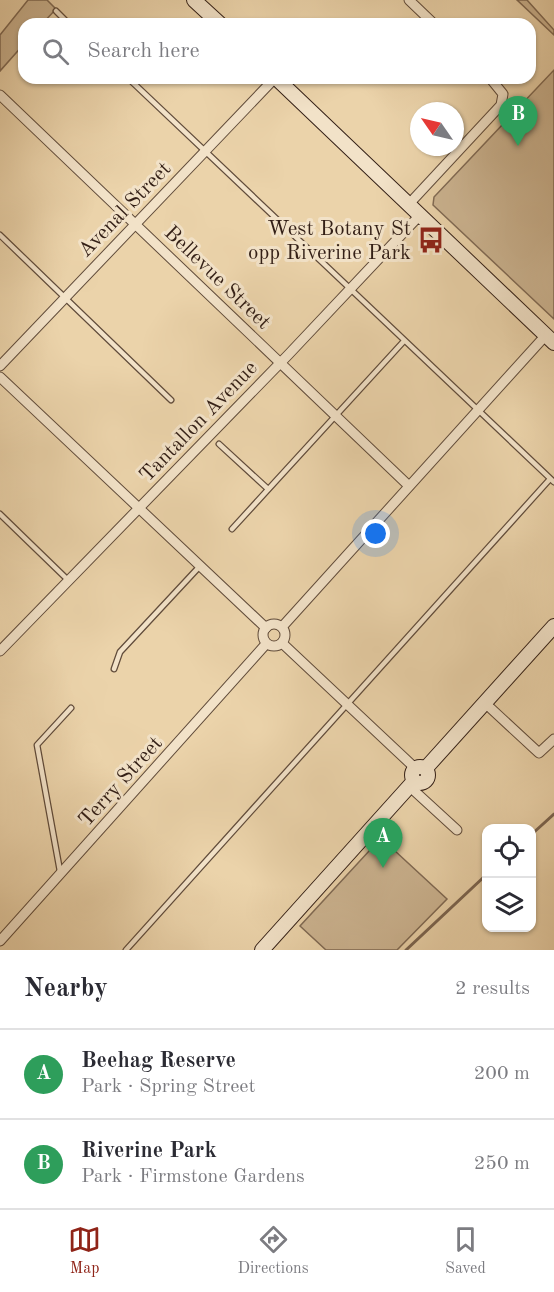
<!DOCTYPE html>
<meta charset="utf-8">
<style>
:root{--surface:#fff;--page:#f2f2f3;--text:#2b2b33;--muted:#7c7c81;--line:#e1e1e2;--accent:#8f2418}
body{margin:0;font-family:"Old Standard TT",serif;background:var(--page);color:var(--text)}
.controls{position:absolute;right:18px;bottom:18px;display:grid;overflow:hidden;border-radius:12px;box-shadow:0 2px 4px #0004}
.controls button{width:54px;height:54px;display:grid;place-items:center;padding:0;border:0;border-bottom:2px solid var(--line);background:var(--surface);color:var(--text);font:30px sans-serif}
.compass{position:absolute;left:410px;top:102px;width:54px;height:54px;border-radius:50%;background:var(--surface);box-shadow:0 2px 4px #0004;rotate:304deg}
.you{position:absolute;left:376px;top:534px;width:21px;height:21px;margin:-15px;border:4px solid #fff;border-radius:50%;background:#1a73e8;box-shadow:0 0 0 9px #1a73e833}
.badge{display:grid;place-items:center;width:39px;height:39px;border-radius:50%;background:var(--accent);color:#fff;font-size:20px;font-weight:700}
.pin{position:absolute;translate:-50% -50px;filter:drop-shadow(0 2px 3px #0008)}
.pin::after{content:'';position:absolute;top:32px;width:21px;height:18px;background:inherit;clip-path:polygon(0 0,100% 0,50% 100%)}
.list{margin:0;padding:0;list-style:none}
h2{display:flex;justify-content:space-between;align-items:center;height:78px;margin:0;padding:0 24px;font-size:26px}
h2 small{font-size:20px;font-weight:400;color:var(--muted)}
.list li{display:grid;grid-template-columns:39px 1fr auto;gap:18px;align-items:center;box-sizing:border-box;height:90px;padding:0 24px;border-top:2px solid var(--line)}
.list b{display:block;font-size:22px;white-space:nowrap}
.list p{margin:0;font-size:20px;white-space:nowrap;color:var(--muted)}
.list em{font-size:20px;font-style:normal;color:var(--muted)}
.icon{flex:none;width:33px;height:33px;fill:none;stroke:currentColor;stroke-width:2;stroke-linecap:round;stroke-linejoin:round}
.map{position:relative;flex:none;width:554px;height:950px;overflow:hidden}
.search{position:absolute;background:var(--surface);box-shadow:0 2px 4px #0004;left:18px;right:18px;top:18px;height:66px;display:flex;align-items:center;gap:15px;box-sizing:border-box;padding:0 21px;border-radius:18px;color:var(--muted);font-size:22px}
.sheet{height:258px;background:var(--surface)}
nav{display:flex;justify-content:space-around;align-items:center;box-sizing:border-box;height:84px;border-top:2px solid var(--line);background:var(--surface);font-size:16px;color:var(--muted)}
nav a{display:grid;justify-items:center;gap:3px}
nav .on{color:var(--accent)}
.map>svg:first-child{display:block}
.green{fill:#ccb491;stroke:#806a54;stroke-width:1.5}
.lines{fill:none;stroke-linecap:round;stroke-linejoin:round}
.stream{stroke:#7c6651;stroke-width:3}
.lane-casing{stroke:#614c3b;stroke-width:7}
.street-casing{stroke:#614c3b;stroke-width:11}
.secondary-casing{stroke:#331f16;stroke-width:16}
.lane{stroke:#f2e2c8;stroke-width:4.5}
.street{stroke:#f2e2c8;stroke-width:9}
.secondary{stroke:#f2e2c8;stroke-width:14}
.labels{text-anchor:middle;stroke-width:6;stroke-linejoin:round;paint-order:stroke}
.street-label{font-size:21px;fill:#331f16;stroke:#f2e2c8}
.poi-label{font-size:21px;fill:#331f16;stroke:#f2e2c8;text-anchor:end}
</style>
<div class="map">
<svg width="554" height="950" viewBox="0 0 554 950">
<rect width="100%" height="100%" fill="#ebd3aa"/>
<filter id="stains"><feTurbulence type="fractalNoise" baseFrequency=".00333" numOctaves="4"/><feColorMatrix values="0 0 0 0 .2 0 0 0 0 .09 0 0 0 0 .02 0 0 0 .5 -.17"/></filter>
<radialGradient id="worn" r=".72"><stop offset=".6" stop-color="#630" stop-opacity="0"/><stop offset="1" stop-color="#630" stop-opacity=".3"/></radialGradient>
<g class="green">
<path d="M28,0h19l9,9 -14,15h-18v20l-24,27v-36z"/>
<path d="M517,0h10l27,30v5z"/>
<path d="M554,70v249l-121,-114 1,-8z"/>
<path d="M381,838l66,61 -50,51h-71l-26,-24z"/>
</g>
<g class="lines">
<g class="stream">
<path d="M532,834l22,-20"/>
<path d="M406,950l80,-75"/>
</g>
<g class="lane-casing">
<g id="lane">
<path d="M56,11l13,13"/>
<path d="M128,78l426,404"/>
<path d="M0,235l171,165"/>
<path d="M219,444l49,45"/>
<path d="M0,514l68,66"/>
<path d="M232,529l172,-188"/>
<path d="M114,669l6,-17 80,-86"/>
<path d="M60,871l-23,-126 34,-37"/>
<path d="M126,950l424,-471"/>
</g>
</g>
<g class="street-casing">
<g id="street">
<path d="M409,0l25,24"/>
<path d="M0,95l409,391"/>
<path d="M409,204l92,-99 2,-11 -13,-16"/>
<path d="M0,366l275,-288"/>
<path d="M0,377l266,251"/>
<circle cx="274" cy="635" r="11"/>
<path d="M282,627l264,-292"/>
<path d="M282,643l133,125"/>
<path d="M0,651l288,-296 132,-140"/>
<path d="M485,703l54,50 15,-14"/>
<path d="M409,786l48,44"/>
<path d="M0,941l266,-297"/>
</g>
</g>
<g class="secondary-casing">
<g id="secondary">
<path d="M194,0l26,24"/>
<path d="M276,78l278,265"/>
<circle cx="420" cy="775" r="8"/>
<path d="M426,768l128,-142"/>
<path d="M262,950l152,-169"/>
</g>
</g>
<use href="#lane" class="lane"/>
<use href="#street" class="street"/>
<use href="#secondary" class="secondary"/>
</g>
<defs>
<g id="bus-bare" transform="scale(2.07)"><path d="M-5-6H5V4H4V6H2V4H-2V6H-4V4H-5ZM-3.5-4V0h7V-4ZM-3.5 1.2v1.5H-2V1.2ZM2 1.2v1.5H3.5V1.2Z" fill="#8f2418" stroke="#f2e2c8" stroke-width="2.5" paint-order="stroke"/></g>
</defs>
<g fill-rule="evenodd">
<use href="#bus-bare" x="431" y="240"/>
</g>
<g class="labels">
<g class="street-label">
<text transform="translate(124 209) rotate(-46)" y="7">Avenal Street</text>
<text transform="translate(218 277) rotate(44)" y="7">Bellevue Street</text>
<text transform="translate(198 421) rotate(-46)" y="7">Tantallon Avenue</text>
<text transform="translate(120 781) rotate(-48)" y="7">Terry Street</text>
</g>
<g class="poi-label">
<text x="411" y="235">West Botany St<tspan x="411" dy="24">opp Riverine Park</tspan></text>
</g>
</g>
<rect width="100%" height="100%" filter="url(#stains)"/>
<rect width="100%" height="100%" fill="url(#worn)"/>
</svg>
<div class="controls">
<button><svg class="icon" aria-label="locate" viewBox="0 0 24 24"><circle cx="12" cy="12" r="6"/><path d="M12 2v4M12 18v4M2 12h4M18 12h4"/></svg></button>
<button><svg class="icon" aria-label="layers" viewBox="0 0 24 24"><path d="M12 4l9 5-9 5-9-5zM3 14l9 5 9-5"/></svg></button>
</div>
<svg class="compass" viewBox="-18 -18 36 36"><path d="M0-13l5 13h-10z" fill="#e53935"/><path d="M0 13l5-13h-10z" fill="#7c7c81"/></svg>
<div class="you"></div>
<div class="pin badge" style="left:383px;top:868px;background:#2e9e5b">A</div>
<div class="pin badge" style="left:518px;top:146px;background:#2e9e5b">B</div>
<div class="search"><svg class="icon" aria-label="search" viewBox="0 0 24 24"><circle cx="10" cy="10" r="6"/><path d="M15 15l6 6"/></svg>Search here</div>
</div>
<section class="sheet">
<h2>Nearby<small>2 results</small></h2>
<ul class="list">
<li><span class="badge" style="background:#2e9e5b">A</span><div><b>Beehag Reserve</b><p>Park · Spring Street</p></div><em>200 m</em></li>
<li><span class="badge" style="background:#2e9e5b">B</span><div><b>Riverine Park</b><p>Park · Firmstone Gardens</p></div><em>250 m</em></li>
</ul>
</section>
<nav>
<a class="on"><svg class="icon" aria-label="map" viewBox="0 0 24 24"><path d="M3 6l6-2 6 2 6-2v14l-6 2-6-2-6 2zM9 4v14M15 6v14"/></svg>Map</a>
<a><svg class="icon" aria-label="directions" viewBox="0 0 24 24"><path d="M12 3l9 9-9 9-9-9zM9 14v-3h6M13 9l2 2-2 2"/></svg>Directions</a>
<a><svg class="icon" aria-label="saved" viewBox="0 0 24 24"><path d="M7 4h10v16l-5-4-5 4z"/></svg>Saved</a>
</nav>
